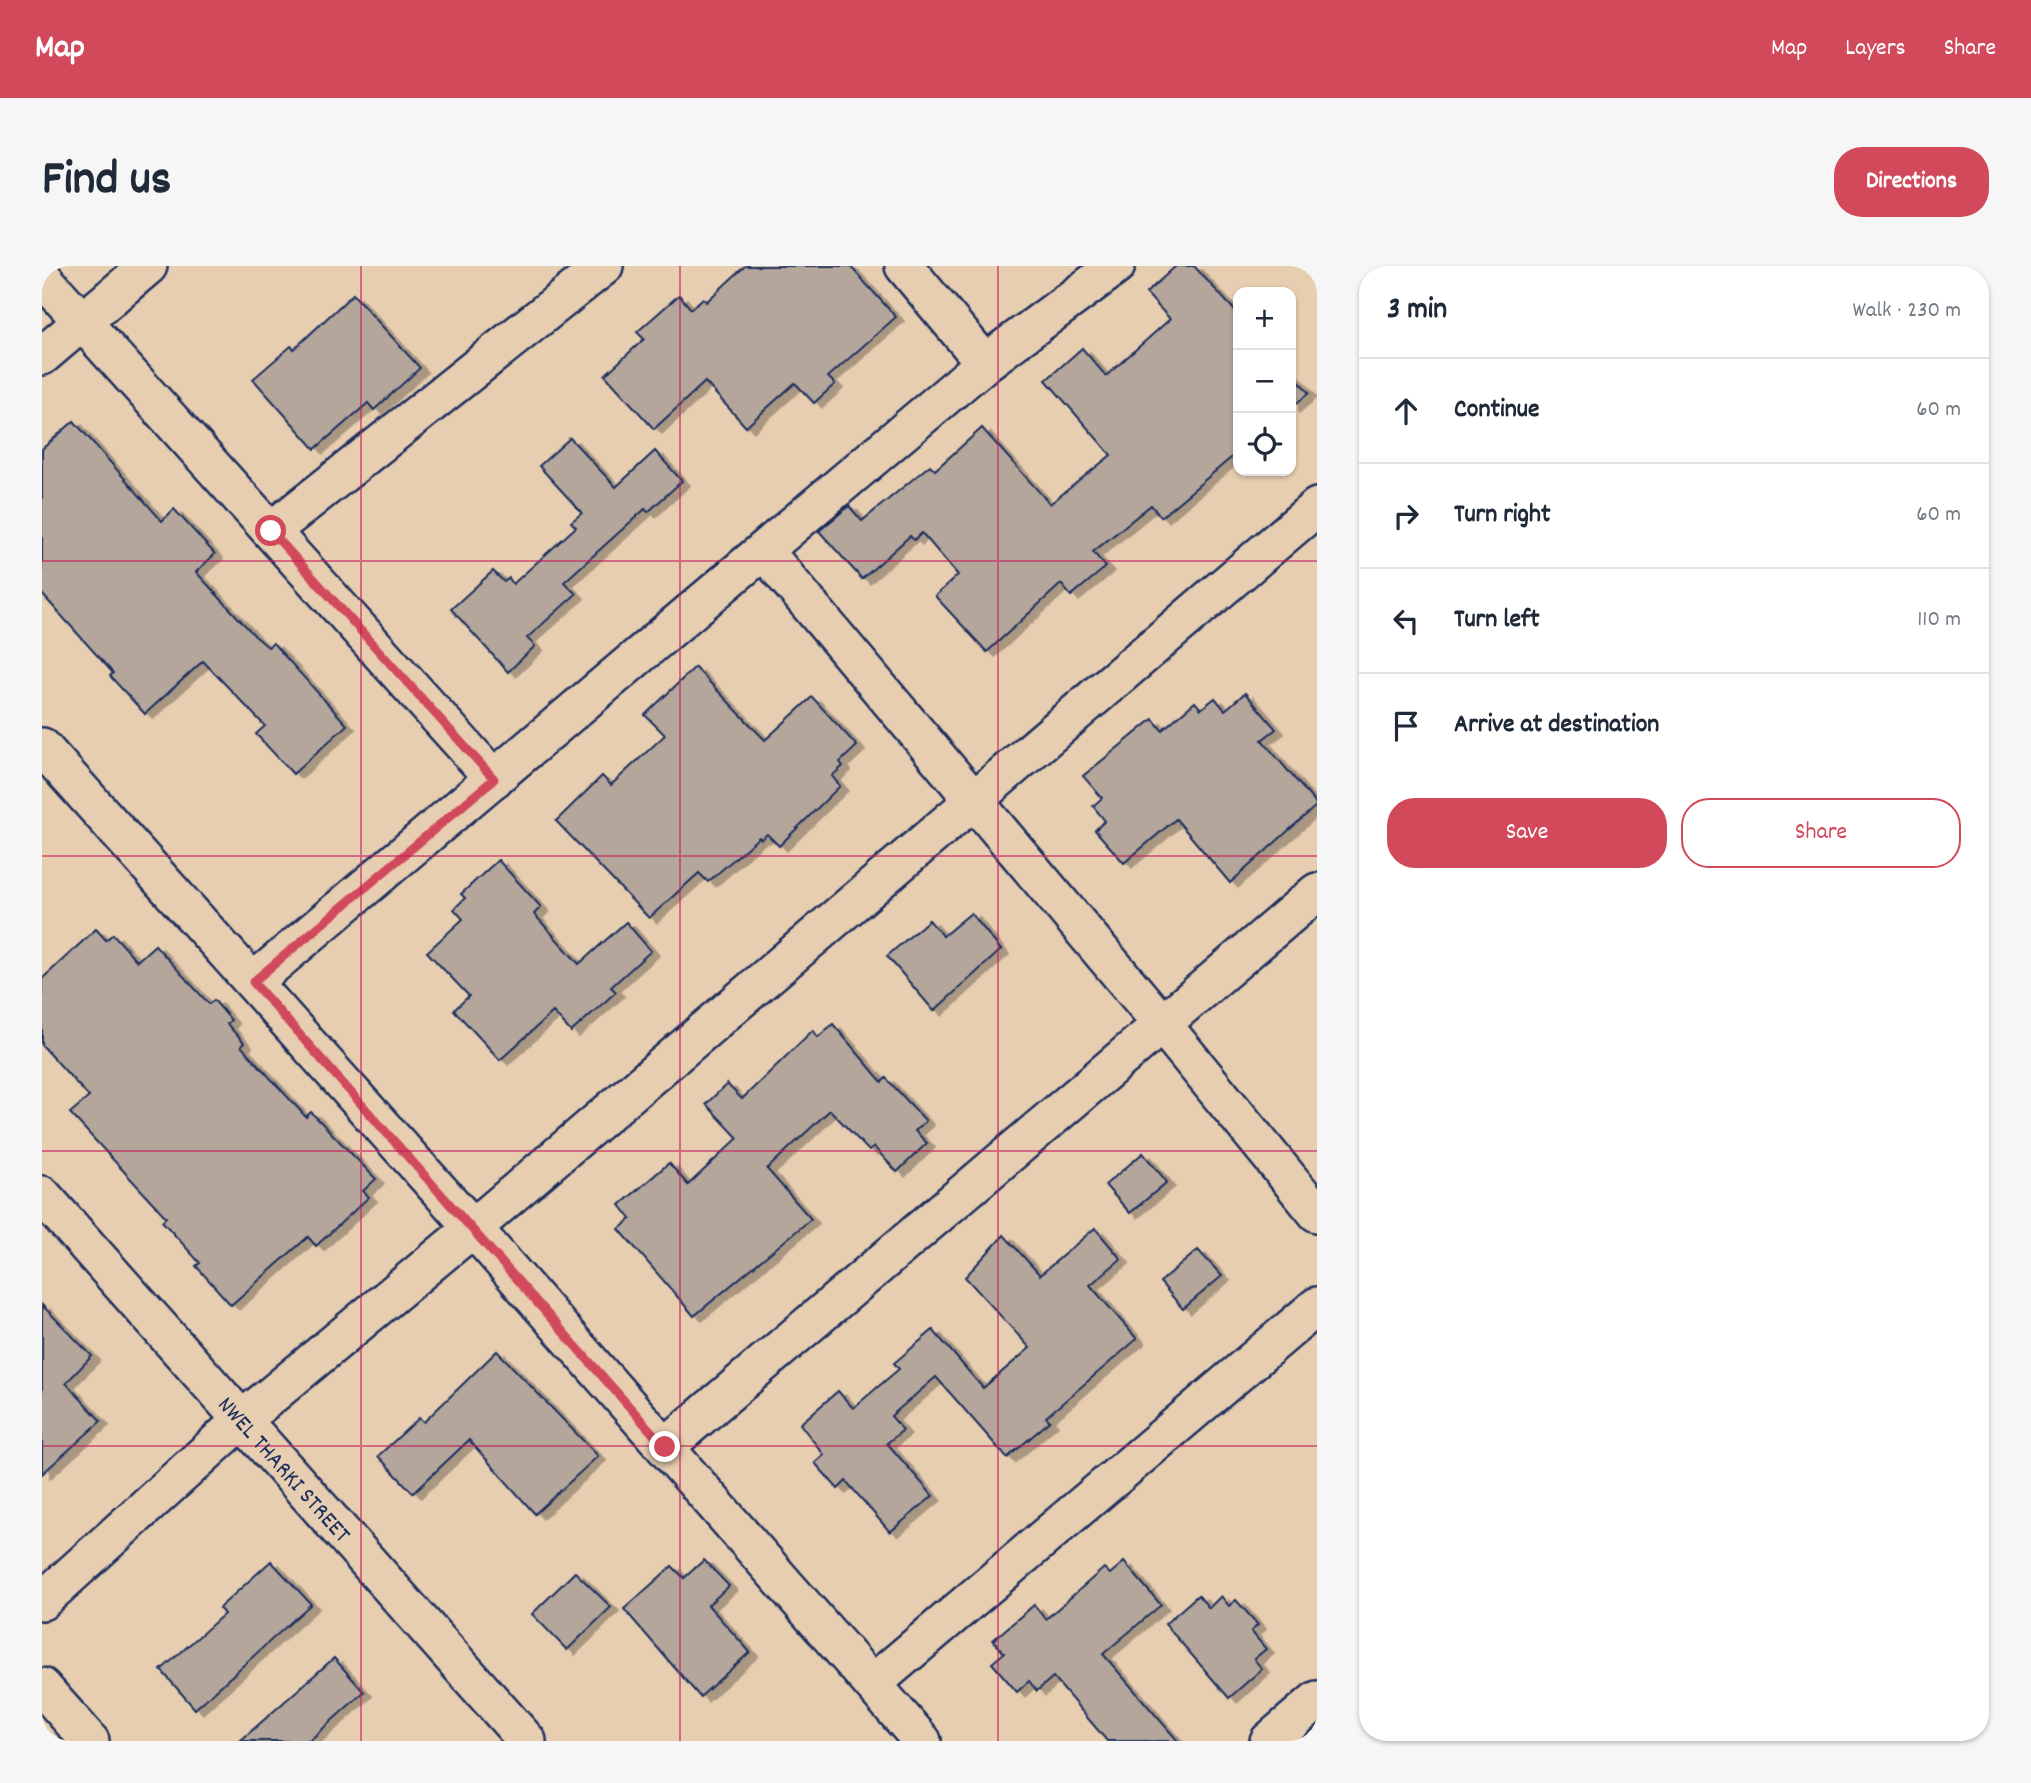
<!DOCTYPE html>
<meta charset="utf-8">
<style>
:root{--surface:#fff;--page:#f6f6f7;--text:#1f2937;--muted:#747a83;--line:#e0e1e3;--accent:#d1495b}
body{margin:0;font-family:Dekko,sans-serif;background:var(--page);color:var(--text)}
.controls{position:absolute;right:21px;top:21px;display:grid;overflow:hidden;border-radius:14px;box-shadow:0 2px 5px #0004}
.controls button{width:63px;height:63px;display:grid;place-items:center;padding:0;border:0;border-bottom:2px solid var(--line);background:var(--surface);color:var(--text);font:35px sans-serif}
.stop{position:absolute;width:21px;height:21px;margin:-16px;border:5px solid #d1495b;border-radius:50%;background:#fff}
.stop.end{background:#d1495b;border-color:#fff;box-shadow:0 2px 7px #0008}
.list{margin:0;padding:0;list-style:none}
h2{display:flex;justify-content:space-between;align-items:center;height:91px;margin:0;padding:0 28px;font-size:30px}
h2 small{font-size:23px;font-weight:400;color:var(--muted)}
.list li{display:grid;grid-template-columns:46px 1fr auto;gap:21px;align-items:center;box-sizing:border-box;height:105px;padding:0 28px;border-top:2px solid var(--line)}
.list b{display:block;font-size:26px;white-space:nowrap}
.list em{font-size:23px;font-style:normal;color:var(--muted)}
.actions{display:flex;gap:14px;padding:21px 28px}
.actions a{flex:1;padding:16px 0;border:2px solid var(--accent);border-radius:28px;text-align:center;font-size:24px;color:var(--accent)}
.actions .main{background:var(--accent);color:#fff}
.icon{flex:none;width:38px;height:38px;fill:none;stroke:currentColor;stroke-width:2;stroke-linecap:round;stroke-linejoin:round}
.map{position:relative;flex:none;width:1275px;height:1475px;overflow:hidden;border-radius:28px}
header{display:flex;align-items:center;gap:42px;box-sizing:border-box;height:98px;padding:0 35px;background:var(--accent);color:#fff}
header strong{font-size:33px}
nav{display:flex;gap:38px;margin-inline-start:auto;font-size:24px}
.intro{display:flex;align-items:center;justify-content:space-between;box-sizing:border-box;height:168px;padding:0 42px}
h1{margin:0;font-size:49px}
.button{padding:18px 32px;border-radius:28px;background:var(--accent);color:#fff;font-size:24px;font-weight:700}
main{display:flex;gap:42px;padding:0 42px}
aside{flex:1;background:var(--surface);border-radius:28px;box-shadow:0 2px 5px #0004}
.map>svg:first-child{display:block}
.building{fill:#b5a69c;stroke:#1b2f5e;stroke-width:2;filter:url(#shadow)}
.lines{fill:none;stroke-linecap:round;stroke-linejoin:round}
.minor-casing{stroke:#1b2f5e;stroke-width:42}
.minor{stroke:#e8ceb0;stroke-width:37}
.route{stroke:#d1495b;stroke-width:9}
.grid{fill:none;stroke:#c2185b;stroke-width:2;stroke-opacity:0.55}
.labels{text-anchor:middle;stroke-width:5;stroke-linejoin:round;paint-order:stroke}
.street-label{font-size:24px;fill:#1b2f5e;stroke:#e8ceb0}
</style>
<header>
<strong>Map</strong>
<nav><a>Map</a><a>Layers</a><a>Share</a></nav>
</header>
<div class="intro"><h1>Find us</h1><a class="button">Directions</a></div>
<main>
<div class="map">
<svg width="1275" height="1475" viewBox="0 0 1275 1475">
<defs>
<filter id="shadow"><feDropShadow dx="8" dy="4.5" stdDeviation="0" flood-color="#0004"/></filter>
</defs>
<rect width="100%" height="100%" fill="#e8ceb0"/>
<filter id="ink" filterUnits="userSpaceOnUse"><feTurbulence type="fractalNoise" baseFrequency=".0143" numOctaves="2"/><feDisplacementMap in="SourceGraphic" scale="14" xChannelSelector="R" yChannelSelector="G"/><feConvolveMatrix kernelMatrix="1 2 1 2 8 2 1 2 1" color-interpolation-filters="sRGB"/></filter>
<g filter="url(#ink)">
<g class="building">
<path d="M703,0h105l46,51 -68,60 7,7 -21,19 -19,-20 -49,44 -41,-45 -51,47 -49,-54 39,-36 -7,-7 42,-37 12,14 12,-11 3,4z"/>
<path d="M1134,0h18l44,48v138l-77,65 -10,-12 -58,47 13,15 -35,29 -10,-12 -74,68 -52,-56 23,-21 -36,-42 -8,7 -4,-4 -48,43 -43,-48 30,-25 13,15 68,-56 5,5 47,-42 68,76 61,-49 -65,-75 36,-32 24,28 64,-57 -24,-26z"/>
<path d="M311,28l67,74 -46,42 -6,-7 -53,46 -62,-70 38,-33 3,3z"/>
<path d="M1249,106l18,21 -18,15z"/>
<path d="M32,155l88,100 12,-12 41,45 -19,18 59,64 13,11 5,-4 74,82 -54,49 -37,-40 9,-8 -62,-65 -58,53 -35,-38 3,-3 -71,-79v-145z"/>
<path d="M528,172l46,49 39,-36 27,30 -34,31 -3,-3 -81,73 12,12 -49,44 8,8 -27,26 -57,-63 42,-38 11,11 5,-4 4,6 63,-57 -5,-5 11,-9 -43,-47z"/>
<path d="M653,401l70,73 47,-43 45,49 -17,16 3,4 -11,10 8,10 -61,60 -12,-12 -6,5 -2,-2 -51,45 -9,-9 -50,45 -93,-97 46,-45 9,9 54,-50 -20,-20z"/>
<path d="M1203,427l31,36 -14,11 55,65 -87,78 -54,-64 -52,44 -29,-33 10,-9 -12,-15 9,-8 -19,-22 70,-57 9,11 33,-28 6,7 14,-11 10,12z"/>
<path d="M456,594l43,47 -7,7 45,50 47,-42 25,29 -40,36 5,5 -45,40 -18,-20 -53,48 -46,-50 15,-14 -42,-44 36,-33 -9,-10 11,-11 -4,-4z"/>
<path d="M929,647l30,37 -67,61 -47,-55 42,-36 14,16z"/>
<path d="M54,663l10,11 7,-6 24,27 18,-16 54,59 5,-4 17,20 -4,4 17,19 -3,3 65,71 5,-5 65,67 -13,12 6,6 -53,49 -8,-9 -77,68 -35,-39 4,-3 -38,-42 4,-4 -96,-104 19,-16 -47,-52v-66z"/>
<path d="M791,758l49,58 4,-4 40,43 -11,10 12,12 -30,29 -23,-25 -5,4 -39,-41 -63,59 44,50 -117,97 -75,-87 12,-10 -11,-14 49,-42 19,22 50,-47 -32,-34 21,-20 15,15 71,-69 5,7z"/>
<path d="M1101,887l24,29 -37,31 -25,-28z"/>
<path d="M1053,962l26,31 -31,26 47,54 -91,78 4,4 -43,37 -71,-81 -45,39 12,14 -16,13 46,53 -43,36 -44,-51 -8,8 -23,-26 9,-8 -24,-31 38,-33 15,17 46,-39 -5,-6 39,-33 50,58 47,-40 -65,-71 39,-42 36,40z"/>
<path d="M1156,984l24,26 -39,33 -23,-27z"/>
<path d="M0,1039l50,51 -26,27 35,38 -59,53z"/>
<path d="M455,1085l101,105 -63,58 -66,-74 -56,53 -35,-37 41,-38 5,4z"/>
<path d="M662,1294l25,26 -21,19 42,47 -50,45 -76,-88 48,-43 12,12z"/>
<path d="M229,1295l40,43 -116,105 -34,-39 63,-56 -5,-6z"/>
<path d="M1082,1296l37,43 -58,49 75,87h-71l-54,-64 -16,14 -8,-10 -12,11 -25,-29 12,-10 -11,-13 41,-35 12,14 58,-51 6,6z"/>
<path d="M533,1306l36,35 -44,43 -35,-36z"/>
<path d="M1156,1329l11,13 12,-12 8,10 7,-6 22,25 -7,6 15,18 -12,10 8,10 -33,29 -64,-74z"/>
<path d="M292,1392l30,34 -55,49h-69z"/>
</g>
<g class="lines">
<g class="minor-casing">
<g id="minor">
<path d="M862,0l81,97"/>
<path d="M0,11l452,502"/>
<path d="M0,90l106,-90"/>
<path d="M229,265l333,-265"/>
<path d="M722,285l398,473 155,189"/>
<path d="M0,481l431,481 449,513"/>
<path d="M211,716l732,-619 131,-97"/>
<path id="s1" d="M0,929l485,546"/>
<path d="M623,1181l652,-555"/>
<path d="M0,1335l201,-182 230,-191 844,-721"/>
<path d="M830,1418l445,-378"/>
<path d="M0,1421l48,54"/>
<path d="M1227,1475l48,-41"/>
</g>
</g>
<use href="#minor" class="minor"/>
</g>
</g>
<g class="lines" filter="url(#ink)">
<path class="route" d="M229,265l223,248 -241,203 412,465"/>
</g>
<path class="grid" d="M319,0v1475M638,0v1475M956,0v1475M0,295h1275M0,590h1275M0,885h1275M0,1180h1275"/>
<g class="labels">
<g class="street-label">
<text dy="8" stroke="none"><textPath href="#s1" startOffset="366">NWEL THARKI STREET</textPath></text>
</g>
</g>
</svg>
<div class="controls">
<button>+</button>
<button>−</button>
<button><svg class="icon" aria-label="locate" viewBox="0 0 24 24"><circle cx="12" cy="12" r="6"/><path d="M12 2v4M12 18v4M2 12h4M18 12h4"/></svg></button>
</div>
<div class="stop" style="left:229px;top:265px"></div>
<div class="stop end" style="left:623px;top:1181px"></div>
</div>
<aside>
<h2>3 min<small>Walk · 230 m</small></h2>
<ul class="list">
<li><svg class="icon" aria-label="ahead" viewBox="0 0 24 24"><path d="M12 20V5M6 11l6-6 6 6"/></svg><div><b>Continue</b></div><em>60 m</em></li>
<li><svg class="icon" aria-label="right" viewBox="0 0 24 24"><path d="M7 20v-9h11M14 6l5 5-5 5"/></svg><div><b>Turn right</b></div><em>60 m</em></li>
<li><svg class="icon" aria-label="left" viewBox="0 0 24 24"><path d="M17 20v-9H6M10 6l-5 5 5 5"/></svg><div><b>Turn left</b></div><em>110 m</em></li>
<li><svg class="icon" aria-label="arrive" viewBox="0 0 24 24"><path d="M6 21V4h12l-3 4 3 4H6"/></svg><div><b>Arrive at destination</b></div></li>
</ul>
<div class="actions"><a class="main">Save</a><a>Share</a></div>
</aside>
</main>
